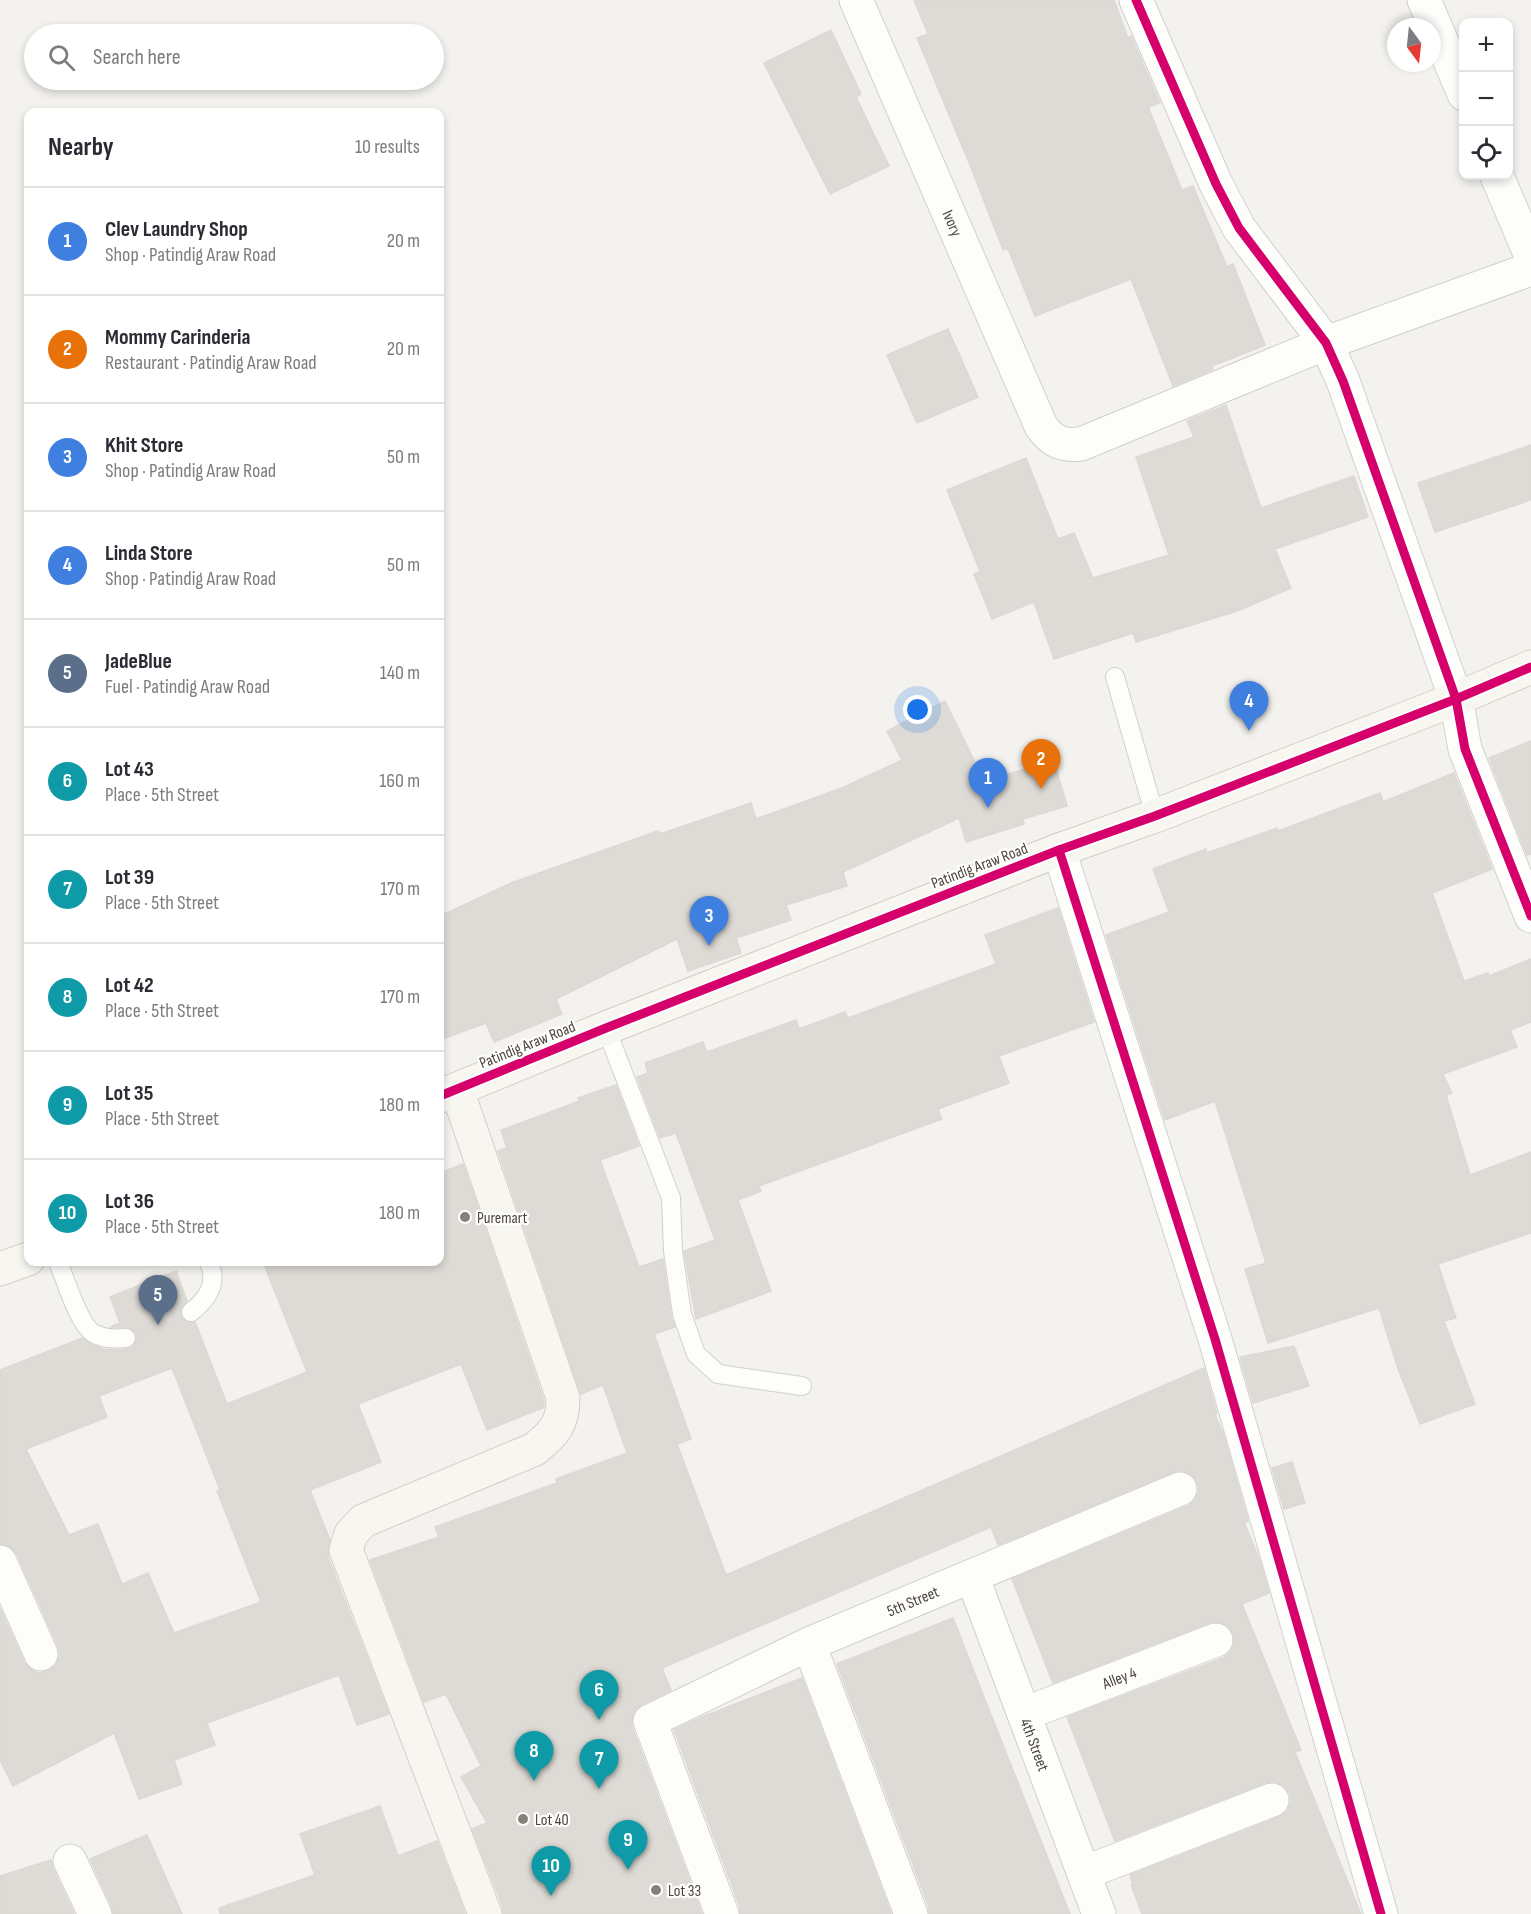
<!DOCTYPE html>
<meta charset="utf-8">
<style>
:root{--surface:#fff;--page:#f7f7f7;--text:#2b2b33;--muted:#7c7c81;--line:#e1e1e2;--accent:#868178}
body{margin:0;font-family:"Sofia Sans Condensed",sans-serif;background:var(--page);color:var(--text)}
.controls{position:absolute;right:18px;top:18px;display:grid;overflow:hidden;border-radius:12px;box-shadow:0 3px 9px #0003}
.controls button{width:54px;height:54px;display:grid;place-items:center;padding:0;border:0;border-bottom:2px solid var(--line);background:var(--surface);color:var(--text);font:30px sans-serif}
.compass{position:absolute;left:1387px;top:18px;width:54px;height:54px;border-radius:50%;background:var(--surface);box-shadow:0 3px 9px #0003;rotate:165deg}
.you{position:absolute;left:918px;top:710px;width:21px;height:21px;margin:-15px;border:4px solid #fff;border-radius:50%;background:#1a73e8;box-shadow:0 0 0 9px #1a73e833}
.badge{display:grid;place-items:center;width:39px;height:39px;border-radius:50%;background:var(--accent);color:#fff;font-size:20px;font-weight:700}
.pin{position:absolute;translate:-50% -50px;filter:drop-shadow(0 2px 3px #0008)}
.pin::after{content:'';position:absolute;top:32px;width:21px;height:18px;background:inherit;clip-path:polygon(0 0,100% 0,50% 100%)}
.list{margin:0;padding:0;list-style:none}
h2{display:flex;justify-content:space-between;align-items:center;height:78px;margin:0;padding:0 24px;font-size:26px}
h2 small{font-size:20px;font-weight:400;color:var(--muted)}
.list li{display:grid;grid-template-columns:39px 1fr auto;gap:18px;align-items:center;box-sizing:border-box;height:108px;padding:0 24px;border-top:2px solid var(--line)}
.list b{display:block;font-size:22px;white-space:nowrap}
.list p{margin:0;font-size:20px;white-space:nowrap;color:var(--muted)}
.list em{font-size:20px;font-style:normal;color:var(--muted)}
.icon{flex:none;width:33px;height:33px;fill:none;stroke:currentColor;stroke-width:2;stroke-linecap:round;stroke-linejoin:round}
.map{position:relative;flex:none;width:1531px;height:1914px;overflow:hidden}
.search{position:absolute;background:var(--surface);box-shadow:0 3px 9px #0003;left:24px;top:24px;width:420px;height:66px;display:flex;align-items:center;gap:15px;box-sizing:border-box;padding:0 21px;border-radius:33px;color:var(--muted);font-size:22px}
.panel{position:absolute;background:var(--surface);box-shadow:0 3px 9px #0003;left:24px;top:108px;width:420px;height:1158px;border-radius:12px}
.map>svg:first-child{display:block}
.building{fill:#dedbd6;stroke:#dcd9d4;stroke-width:1.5;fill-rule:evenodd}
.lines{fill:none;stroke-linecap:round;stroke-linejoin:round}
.lane-casing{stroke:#d2d0cb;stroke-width:20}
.street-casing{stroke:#d2d0cb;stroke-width:35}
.secondary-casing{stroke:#d3cfc5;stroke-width:35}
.lane{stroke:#fdfdfc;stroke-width:18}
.street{stroke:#fdfdfc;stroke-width:33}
.secondary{stroke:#f7f6f1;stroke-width:33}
.cycleway-casing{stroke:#fff;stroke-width:13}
.cycleway{stroke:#d6006c;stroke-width:9}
.poi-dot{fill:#868178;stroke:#fff;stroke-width:2}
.labels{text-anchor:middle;stroke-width:4.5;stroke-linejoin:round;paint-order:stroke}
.street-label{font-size:16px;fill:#4b4439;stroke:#fff}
.poi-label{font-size:16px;fill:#4b4439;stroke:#fff;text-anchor:start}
</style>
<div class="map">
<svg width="1531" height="1914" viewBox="0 0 1531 1914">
<rect width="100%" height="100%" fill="#f4f2ee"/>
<g class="building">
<path d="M914,0h200l14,38 3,-2 29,67 -12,4 34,83 11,-4 34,81 6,-3 32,81 -53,21 1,3 -40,17 -42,-107 -96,37 -27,-67 -5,1 -31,-80 -55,-132 11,-4z"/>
<path d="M831,30l30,64 -5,3 33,69 -59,28 -66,-131z"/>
<path d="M948,329l30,68 -61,26 -30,-68z"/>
<path d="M1226,405l35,103 93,-32 14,41 -93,32 16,39 -54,23 -101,31 -3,-9 -79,26 -20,-57 -42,17 -18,-45 6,-3 -33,-81 79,-32 32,81 16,-6 19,45 76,-23 -33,-98 58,-20 -7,-16z"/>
<path d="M1531,445v55l-96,32 -17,-49z"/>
<path d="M945,701l39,80 70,-20 13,45 -44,13 1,5 -58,18 -7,-24 -116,54 4,14 -61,19 5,15 -55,18 5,15 -53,18 -11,-32 -121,60 6,15 -68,28 -8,-19 -46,17v-124l71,-33 147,-52 2,3 91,-31 5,16 86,-31 60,-28 -15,-29z"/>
<path d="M1531,741v113l-4,1 -38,-97z"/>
<path d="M1454,773l38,96 -60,24 32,88 24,-8 1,3 42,-17v63l-21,8 7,17 -74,27 9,19 -6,2 24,80 61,-23v81l-93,31 18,54 -12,3 31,83 -55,20 -22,-55 -19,-61 -111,35 -23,-74 21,-6 -51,-162 -50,19 -59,-185 63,-23 -16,-43 53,-20 1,4 70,-25 1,3 102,-38 3,9z"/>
<path d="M1058,908l36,114 -95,34 10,27 -71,26 4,10 -183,67 2,5 -23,9 33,91 -75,28 -12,-68 31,-11 -39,-107 -16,5 -23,-61 11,-4 -3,-10 58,-21 4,10 89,-32 3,9 46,-17 3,6 148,-54 -11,-29z"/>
<path d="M616,1085l23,61 -39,14 39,107 24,-8 8,57 4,11 -21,7 37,105 -14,5 49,131 478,-207 13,46 -2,1 8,18 25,88 -4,1 16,39 9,32 -27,11 59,146 -6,2 66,162h-219l-11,-29h2l-3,-10 149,-58 8,-6 4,-9 -1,-8 -7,-9 -9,-4 -9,2 -150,58 -48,-124 156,-59 7,-6 4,-9 -1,-10 -6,-8 -8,-3 -10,1 -156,60 -41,-104 176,-73 7,-6 4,-9 -2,-9 -6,-8 -9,-4 -9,2 -175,73 -7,-18 -329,141 9,22 -29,14 -7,6 -3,8v9l70,187h-199v-7l-31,-78 15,-6 -26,-46 20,-11 -35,-72 -22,8 -54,-142 69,-23 -4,-10 122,-44 -1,-4 71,-26 -24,-68 -22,9 -83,-243 9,-3 -6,-18 79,-29 -2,-3z"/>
<path d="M463,1164l81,237v4l-1,3 -56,22 -26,-66 -103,40 23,58 -71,28 20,50 -2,17 61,157 -32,11 -18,-50 -132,48 8,22 -41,15 8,24 -43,15 -25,-66 -101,53 -13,-26v-152l24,54 6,7 8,4 10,-2 8,-6 4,-10 -2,-9 -41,-92 -7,-7 -10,-3v-174l82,-32 10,7 11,4 15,1 14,-2 5,-10 -2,-7 -9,-4h-16l10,-4 -10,-26 66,-26 11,30 -6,7 -1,6 7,8h8l32,82 80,-32 -44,-110h177v-89zM172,1368l48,122 -3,1 44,111 -87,31 -26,-60 -26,11 -24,-60 -29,11 -43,-86 81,-32 -8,-21z"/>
<path d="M1294,1346l15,40 -56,17 -13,-46z"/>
<path d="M1292,1462l13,41 -21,6 -12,-41z"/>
<path d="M953,1618l25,64 92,232h-141v-7l-92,-243z"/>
<path d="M802,1678l89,236h-151v-7l-66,-177 28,-13z"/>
<path d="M380,1806l18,50 39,-15 28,73h-245l-1,-6 96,-33 -15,-41z"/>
<path d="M147,1835l35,79h-69l-1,-8 -22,-47z"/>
<path d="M51,1860l2,9 21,45h-74v-38z"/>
</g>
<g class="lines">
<g class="lane-casing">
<g id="lane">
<path d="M1115,677l40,139"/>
<path d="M606,1028l65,170 2,53 9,63 14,40 22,20 84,12"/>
<path d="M58,1262c7,16 21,63 35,71 10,6 21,6 33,5"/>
<path d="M191,1312c17,-13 27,-29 18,-50"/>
</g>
</g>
<g class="street-casing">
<g id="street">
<path id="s1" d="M856,0l185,426c11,16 21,20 40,18l245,-101 205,-74"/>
<path d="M1136,0l80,184 23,44 87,115 17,38 113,318 9,50 66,167"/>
<path d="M1424,0l40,94"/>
<path d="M1497,176l34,80"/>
<path d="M1059,850l156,489 166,575"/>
<path d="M0,1562l41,92"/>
<path id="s2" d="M972,1576l127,338"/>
<path d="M809,1644l102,270"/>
<path id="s3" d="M1024,1714l192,-74"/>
<path d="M70,1861l25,53"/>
<path d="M1084,1873l188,-73"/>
<path id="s4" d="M722,1914l-72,-193 159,-77 371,-155"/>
</g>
</g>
<g class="secondary-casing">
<g id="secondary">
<path d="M457,1090l106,308c0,27 -9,35 -28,51l-172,72 -12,13 -5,16 139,364"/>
<path d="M440,1096l166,-68 453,-178 96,-34 301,-117 75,-32"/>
<path d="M0,1269l28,-10"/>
</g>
</g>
<use href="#lane" class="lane"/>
<use href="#street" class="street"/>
<use href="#secondary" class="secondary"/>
<g class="cycleway-casing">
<g id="cycleway">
<path d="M1136,0l80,184 23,44 87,115 17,38 113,318 9,50 66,167"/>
<path d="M1059,850l156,489 166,575"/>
<path d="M440,1096l166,-68 453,-178 96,-34 301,-117 75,-32"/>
</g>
</g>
<use href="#cycleway" class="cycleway"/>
</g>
<g class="poi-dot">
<circle cx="465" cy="1217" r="6"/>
<circle cx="523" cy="1819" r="6"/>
<circle cx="656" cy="1890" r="6"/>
</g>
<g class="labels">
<g class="street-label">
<text dy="6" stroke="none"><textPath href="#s1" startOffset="243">Ivory</textPath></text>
<text transform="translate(979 865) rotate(-21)" y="6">Patindig Araw Road</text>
<text transform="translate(527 1044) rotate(-22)" y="6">Patindig Araw Road</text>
<text dy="6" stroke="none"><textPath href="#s4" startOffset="495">5th Street</textPath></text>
<text dy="6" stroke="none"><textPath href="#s3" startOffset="102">Alley 4</textPath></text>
<text dy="6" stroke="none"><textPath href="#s2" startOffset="180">4th Street</textPath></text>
</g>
<g class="poi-label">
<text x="477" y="1223">Puremart</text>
<text x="535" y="1825">Lot 40</text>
<text x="668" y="1896">Lot 33</text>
</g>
</g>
</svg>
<div class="controls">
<button>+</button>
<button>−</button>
<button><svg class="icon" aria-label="locate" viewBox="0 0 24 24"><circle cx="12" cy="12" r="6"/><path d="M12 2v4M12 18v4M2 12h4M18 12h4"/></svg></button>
</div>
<svg class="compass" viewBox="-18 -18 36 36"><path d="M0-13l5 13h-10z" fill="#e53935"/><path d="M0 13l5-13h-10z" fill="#7c7c81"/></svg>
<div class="you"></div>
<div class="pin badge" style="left:988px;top:808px;background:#3f7fe0">1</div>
<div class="pin badge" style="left:1041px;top:789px;background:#e8710a">2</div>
<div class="pin badge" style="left:709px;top:946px;background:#3f7fe0">3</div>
<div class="pin badge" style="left:1249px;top:731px;background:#3f7fe0">4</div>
<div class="pin badge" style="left:158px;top:1325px;background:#5c6f8a">5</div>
<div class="pin badge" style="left:599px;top:1720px;background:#0f9aa8">6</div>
<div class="pin badge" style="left:599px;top:1789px;background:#0f9aa8">7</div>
<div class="pin badge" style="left:534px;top:1781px;background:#0f9aa8">8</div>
<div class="pin badge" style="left:628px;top:1870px;background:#0f9aa8">9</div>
<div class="pin badge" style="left:551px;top:1896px;background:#0f9aa8">10</div>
<div class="search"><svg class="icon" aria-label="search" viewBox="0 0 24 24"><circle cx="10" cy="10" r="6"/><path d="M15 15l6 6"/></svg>Search here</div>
<section class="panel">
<h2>Nearby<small>10 results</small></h2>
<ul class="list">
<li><span class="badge" style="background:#3f7fe0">1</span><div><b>Clev Laundry Shop</b><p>Shop · Patindig Araw Road</p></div><em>20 m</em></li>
<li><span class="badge" style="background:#e8710a">2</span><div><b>Mommy Carinderia</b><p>Restaurant · Patindig Araw Road</p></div><em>20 m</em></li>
<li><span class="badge" style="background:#3f7fe0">3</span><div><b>Khit Store</b><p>Shop · Patindig Araw Road</p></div><em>50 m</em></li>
<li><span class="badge" style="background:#3f7fe0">4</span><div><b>Linda Store</b><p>Shop · Patindig Araw Road</p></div><em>50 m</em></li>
<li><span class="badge" style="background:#5c6f8a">5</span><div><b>JadeBlue</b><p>Fuel · Patindig Araw Road</p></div><em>140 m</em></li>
<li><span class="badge" style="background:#0f9aa8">6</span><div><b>Lot 43</b><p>Place · 5th Street</p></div><em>160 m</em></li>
<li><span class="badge" style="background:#0f9aa8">7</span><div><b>Lot 39</b><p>Place · 5th Street</p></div><em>170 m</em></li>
<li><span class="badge" style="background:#0f9aa8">8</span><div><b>Lot 42</b><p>Place · 5th Street</p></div><em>170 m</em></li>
<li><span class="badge" style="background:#0f9aa8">9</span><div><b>Lot 35</b><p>Place · 5th Street</p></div><em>180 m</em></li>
<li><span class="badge" style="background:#0f9aa8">10</span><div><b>Lot 36</b><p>Place · 5th Street</p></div><em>180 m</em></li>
</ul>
</section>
</div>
